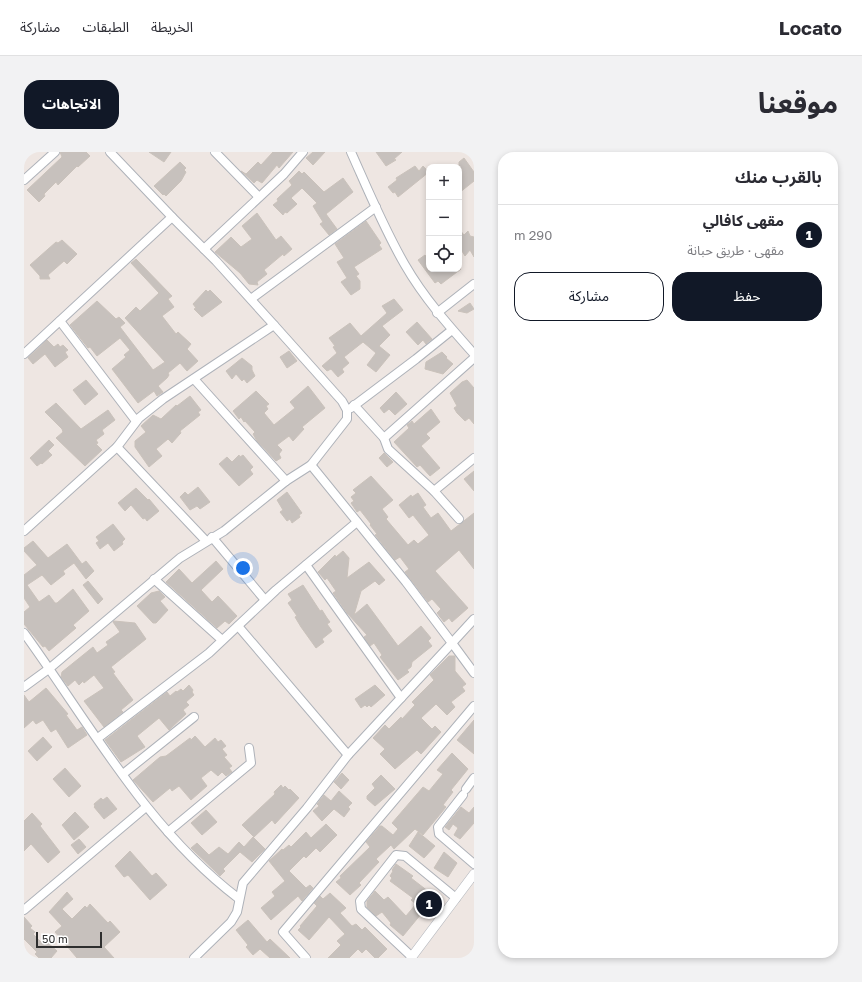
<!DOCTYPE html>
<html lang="ar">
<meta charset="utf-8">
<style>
:root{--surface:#fff;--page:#f2f2f3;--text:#2b2b33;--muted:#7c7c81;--line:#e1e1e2;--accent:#111827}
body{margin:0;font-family:"Golos Text","Noto Sans Arabic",sans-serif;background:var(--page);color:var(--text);direction:rtl}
.controls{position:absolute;right:12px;top:12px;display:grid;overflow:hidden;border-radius:8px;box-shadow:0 2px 6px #0003}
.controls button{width:36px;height:36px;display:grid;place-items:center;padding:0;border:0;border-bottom:1px solid var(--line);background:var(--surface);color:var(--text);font:20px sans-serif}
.scale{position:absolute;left:12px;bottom:10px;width:66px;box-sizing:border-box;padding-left:4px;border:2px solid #2e2e2e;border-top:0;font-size:11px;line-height:14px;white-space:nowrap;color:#2e2e2e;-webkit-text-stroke:3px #fff;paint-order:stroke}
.you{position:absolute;left:219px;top:416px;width:14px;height:14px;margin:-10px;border:3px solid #fff;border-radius:50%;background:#1a73e8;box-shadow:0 0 0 6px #1a73e833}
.badge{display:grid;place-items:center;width:26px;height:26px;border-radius:50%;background:var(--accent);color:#fff;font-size:13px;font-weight:700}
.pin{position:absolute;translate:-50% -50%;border:2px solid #fff;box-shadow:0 1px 4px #0006}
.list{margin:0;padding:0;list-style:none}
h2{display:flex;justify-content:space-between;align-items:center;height:52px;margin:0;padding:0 16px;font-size:17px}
h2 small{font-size:13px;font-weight:400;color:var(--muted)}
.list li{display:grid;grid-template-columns:26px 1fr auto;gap:12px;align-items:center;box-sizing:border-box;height:56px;padding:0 16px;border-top:1px solid var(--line)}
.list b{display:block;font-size:15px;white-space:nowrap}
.list p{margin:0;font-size:13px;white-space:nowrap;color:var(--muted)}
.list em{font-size:13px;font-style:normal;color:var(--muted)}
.actions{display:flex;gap:8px;padding:12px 16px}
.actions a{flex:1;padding:9px 0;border:1px solid var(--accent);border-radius:16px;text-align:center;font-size:14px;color:var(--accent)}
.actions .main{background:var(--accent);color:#fff}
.icon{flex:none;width:22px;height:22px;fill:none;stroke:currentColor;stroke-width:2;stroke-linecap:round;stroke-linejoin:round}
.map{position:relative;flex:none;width:450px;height:806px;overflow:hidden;direction:ltr;border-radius:16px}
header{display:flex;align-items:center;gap:24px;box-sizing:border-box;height:56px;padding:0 20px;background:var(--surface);border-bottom:1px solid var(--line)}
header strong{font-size:19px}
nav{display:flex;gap:22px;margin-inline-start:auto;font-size:14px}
.intro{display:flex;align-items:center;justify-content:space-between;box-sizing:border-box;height:96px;padding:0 24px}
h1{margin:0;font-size:28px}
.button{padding:10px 18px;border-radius:16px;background:var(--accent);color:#fff;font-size:14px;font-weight:700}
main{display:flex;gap:24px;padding:0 24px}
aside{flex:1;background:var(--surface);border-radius:16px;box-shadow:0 2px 6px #0003}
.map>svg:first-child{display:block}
.building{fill:#c7c1bd;stroke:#cac2bb}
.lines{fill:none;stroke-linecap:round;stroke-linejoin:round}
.minor-casing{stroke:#aeb2b9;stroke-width:10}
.tertiary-casing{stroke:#aeb2b9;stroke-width:10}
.minor{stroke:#fff;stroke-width:8}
.tertiary{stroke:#fff;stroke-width:9}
</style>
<header>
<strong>Locato</strong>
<nav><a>الخريطة</a><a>الطبقات</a><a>مشاركة</a></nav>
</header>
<div class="intro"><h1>موقعنا</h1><a class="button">الاتجاهات</a></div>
<main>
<aside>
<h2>بالقرب منك<small></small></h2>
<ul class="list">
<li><span class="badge">1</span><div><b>مقهى كافالي</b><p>مقهى · طريق حبانة</p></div><em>290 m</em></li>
</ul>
<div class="actions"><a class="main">حفظ</a><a>مشاركة</a></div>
</aside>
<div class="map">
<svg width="450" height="806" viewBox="0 0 450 806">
<rect width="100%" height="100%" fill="#eee6e2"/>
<g class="building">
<path d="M36,0h26l4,4 -12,11 -1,-1 -19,19 -2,-3 -12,12 1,2 -6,6 -12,-12 35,-33z"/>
<path d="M125,0h22l-7,10z"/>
<path d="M249,0h20l-14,16 -2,-3 -15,18 -5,-3 -3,3 -13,-12 5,3 12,-12 3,3z"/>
<path d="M289,0h12l-12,13 -7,-7z"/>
<path d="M352,0h26l-8,7 2,1 -10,6z"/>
<path d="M440,6l10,14v9l-15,12v-31z"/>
<path d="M156,10l6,6 -2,2 2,2 -5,9 -15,15 -2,-2 -1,1 -9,-9z"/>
<path d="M391,14l4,5 4,-5 6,6 -31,25 -3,-5 -2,1 -5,-6 9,-7 -1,-2z"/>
<path d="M275,19l3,3 2,-2 20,20 19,-14 10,14 -27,22 11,15 -8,6 -9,-11 3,-2 -10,-16 4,-3 -15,-15 -11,10 6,6 -10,9 -2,-1 -2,3 -10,-10 5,-4 -1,-2 15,-14 -3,-4z"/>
<path d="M233,61l19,27 5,-4 11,13 -8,7 -1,-2 -19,16 3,4 -10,8 1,3 -9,-1 -9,-11 -25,-21 16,-15 10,10 11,-8 -10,-13z"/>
<path d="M342,69l15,22 -2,2 3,4 -28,18 5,7 -3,2 4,5v8l-9,6 -10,-13 6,-4 -10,-16 7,-4 -9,-14z"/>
<path d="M435,77l5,6 4,-4 2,5 4,1v20l-4,-7 -5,6 -3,-5 -3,2z"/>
<path d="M38,88l15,14 -10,10 -3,-3 -16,14 2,4h-10v-3l-10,-11 26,-23 2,1z"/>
<path d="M401,103l4,5v9h32l-20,15 -3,-3 -3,2 -17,-23z"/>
<path d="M112,107l36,37 -4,3 6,8 -12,9 14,18 2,-2 13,12 -4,5 11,12 -11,10 -7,-8 -12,10 1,2 -2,3 -9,8 5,6 -6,4 -3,-5 -16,12 -26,-34 14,-12 -2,-2 6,-5 -10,-12 -23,18 -7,-9 -2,1 -18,-23 27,-24 19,18 3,-2 6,6 -5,4 33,43 12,-8 -40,-44 11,-11 4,4 19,-18 -28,-30z"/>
<path d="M182,138l2,2 2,-2 12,12 -20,15 -8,-8 2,-1 -3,-4z"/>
<path d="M370,147l9,11 -21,16 8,9 -11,11 11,9 -14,17 -9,-7 9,-12 -13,-11 -19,15 5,6 -7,6 2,3 -6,5 -7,-8 -4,2 -5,-5 15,-13 -4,-6 2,-1 -6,-8 21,-15 11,13 26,-23 -5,-7z"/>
<path d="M446,151l4,6 -7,4 -9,-2z"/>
<path d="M393,170l15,17 -6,5 -3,-4 -5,5 -12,-13z"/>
<path d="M23,188l7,7 4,-3 2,3 3,-2 5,5 -3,2 3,5 -13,10 -10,-13 -12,10 -5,-6z"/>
<path d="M265,199l8,10 -10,7 -7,-11z"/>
<path d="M418,200l5,5 -1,1 7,6 -10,10 -18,-5 1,-7z"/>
<path d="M218,206l10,8v4l3,6 -8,7 -3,-4 -2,2 -6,-7 -4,5 -6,-8z"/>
<path d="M62,228l12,14 -13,11 -12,-15z"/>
<path d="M443,228l7,8v36l-5,-6 -4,3 -8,-8 -3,-5 3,-2 -7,-13 12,-11z"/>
<path d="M284,234l17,22 -23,19 2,2 -11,12 -4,-5 -12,9 5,5 -3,4 2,4 -5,3 -19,-20 -4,-7 2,-2 -10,-11 -1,1 -3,-5 -2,2 -6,-8 23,-20 13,13 -3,2 2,3 -4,4 10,12 21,-17 -5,-6z"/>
<path d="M372,240l11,12 -12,11 -6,-6 -5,4 -4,-5z"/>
<path d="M166,244l11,14 -3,2 2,3 -20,16 1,2 -2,2 -7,8 -4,-4 -12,10 6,7 -13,11 -14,-20v-6l11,-9 -5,-6 12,-11 8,4 15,-14 1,1z"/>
<path d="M32,251l25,26 27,-19 7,10 -13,10 2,4 -8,6 2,3 -2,1 6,6 -17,16 -29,-28 7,-6 -1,-3 -17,-17z"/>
<path d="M407,257l9,13 -14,12 4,4 -9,8 19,22 -10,8 -10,-11 -3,2 -23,-25 15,-14 -2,-3 5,-4 2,3z"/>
<path d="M25,288l5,5 -6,6 4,4 -10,9 -1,-1 -4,3 -7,-8z"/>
<path d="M360,301l9,9 -6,5 -8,-9z"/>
<path d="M215,303l1,2 3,-2 10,12 -3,3 3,4 -14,12 -20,-22 8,-7 5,5z"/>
<path d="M450,319v20l-10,-12z"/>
<path d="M347,324l22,24 -11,9 6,8 -2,2 22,26 6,-5 4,4 11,-9 -16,-20 -4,3 -10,-13 12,-10 1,2 6,-4 8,12 -3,2 8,11 7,-5 13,18 23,-18v56l-15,-19 -24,21 33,37 -16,14 -3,-4 -5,4 -7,-9 4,-4 -9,-10 -4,3 -23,-30 4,-3 -9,-12 -5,3 -20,-25 2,-1 -7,-9 1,-1 -11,-14 -3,2 -6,-9 3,-2 -3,-4 5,-4 -3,-3z"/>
<path d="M174,335l12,15 -10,7 -3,-3 -7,4 -10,-13 5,-5 3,3z"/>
<path d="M112,336l12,12 1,-1 10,12 -12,10 -2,-3 -2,1 -12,-14 -6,6 -7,-8z"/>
<path d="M263,340l15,21 -3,2 1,2 -8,6 -2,-4 -3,2 -7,-9 3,-2 -6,-10z"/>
<path d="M89,372l12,15 -3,3 1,2 -9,7 -6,-8 -8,6 -4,-6 3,-2 -3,-4z"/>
<path d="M9,389l15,17 19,-14 15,20 4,-3 8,10 -8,8 -12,-16 -11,8 2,3 -14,11 -9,-10 -15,10 12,17 10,-7 6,8h2l16,-14 16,22 -16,14 3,3 -27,23 -4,-5 -2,1 -19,-23v-12l6,-5 -6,-9v-23l13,-10 -13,-14v-3z"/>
<path d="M319,399l6,7 -2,20 22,-16 16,18 -6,5 -4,-4 -14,10 -7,24 13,-11 31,42 23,-20 10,12 -3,3 4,5 -20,16 -1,5 -4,3 2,2 -11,8 -18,-23 2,-2 -8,-12 -4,3 -6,-9 3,-2 -20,-22 -14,-20 3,-2 -9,-13 -2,2 -7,-8 17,-17 1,2z"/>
<path d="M192,409l7,8 -22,21 11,12 6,-6 19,20 -8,8 -4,-3 -8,7 -51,-46 13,-13 13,14z"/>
<path d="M64,429l15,18 -5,5 -15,-19z"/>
<path d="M279,433l17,26 2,-1 5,8 3,4 -3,2 5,7 -10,8 2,3 -8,6 -15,-21 -6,-10 2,-1 -9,-13 4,-3 -4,-6z"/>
<path d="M135,439l6,6 -5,4 8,9 -12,13h-3l-16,-17 14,-13z"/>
<path d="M90,469l21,2 11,16 -35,28 4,5 -2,1 20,27 -12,10 2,2 -19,15 -20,-26 20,-13 -10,-13 -10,8 -1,-2 -4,4 -4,-5 -7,6 -7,-9 1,-5 31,-25 4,6 11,-8 -2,-3 14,-10 -7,-10z"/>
<path d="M425,504h6v15l11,13 -4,3 3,4 -14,11 4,5 -8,8 -11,-11 -15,14 11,11 3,-3 6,6 -20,22 -4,-4 -22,19 -15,-15 5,-5 -12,-11 12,-13 4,4 12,-12 1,2 13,-14 -3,-3 22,-22 -4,-5z"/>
<path d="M165,533l4,5 -1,2 2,3 -8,7 3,3 -6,5 3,4 -17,16 -10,-12 -22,18 8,11 -24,15 -16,-22 62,-48 3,4 6,-5 1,1 4,-3 2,2z"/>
<path d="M351,533l10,10 -14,12 -2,-2 -2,2 -2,-2 -4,3 -6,-9z"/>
<path d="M22,536l22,26 -2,1 11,15 5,-3 5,8 -19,13 -12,-19 -5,3 -8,-12 -7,4 -3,-4 -9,8v-33l5,7z"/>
<path d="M450,568v34l-17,-14z"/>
<path d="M171,584l10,11 10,-9 3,4 3,-2 5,6 -4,3 5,6 -3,2 8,9 -3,2 3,4 -6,4 -4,-4 -4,4 -7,-6 -10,8 6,8 -16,14 -12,-14 -7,5 -2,-3 -17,14 -20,-22 27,-23 6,-1 24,-18 1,2z"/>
<path d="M19,585l9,10 -15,14 -9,-10z"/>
<path d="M428,601l16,16 -17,21 2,2 -10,13 3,2 -23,28 -8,-6 -21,20 -3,-4 -15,14 3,3 -20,21 2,2 -11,10 -14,-13 5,-4 -1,-2 30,-29 -4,-5 14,-16h2l11,9 5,-6 -6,-6 31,-36 6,4 14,-17 -6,-4z"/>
<path d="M41,616l16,18 -12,11 -16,-18z"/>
<path d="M318,621l7,7 -8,9 -7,-7z"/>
<path d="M357,623l14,14 -20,17 -8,-7v-3l8,-8 -3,-4z"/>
<path d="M257,633l2,3 2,-2 4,4 1,-1 9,9 -24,26 -3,-4 -18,17 -12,-12 33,-31 -1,-2z"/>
<path d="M315,639l13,12 -4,4 2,2 -6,8 -10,-8 -12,12 -9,-10 6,-5 -2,-2 7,-9 7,6z"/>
<path d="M83,645l10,12 -13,10 -10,-12 1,-1 -1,-2 7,-6 2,2z"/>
<path d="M437,655l8,6 5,-6v16l-14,16 -6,-4 4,-7 -5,-4 -4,6 -4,-3z"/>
<path d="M182,658l11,12 -15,13 -11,-12z"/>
<path d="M51,660l14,15 -15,13 -12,-15z"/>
<path d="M8,661l10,11 -2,2 20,26 -12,11 -17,-19 -7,7v-30z"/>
<path d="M302,672l11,11 -17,17 -4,-4 -10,10 -2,-2 -15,15 17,17 4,-3 3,3 -11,13 -4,-5 -27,24 -10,-12 14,-12 -3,-4 13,-11 -16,-20 13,-12 1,1 6,-5 2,2 15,-15 5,6z"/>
<path d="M394,680l17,14 -11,12 -15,-12z"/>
<path d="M229,685l12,12 -13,13 -12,-10 -17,17 2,2 -5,5 -29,-28 6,-5 12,12 10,-8 9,7 11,-12 5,5z"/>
<path d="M55,687l7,8 -8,7 -7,-9z"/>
<path d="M106,699l22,25 4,-3 11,12 -17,15 -22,-25 -4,2 -9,-11z"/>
<path d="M420,700l13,11 -9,14 -14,-9z"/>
<path d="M372,712l17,12 -2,2 22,17 -3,5 4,3 -6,7 -2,-2 -23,28 -13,-11 1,-2 -9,-11 -6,4 -9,-9v-6l8,-10 9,9 4,-3 18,19 10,-12 -5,-4 2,-2 -23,-17 2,-3 -2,-2 3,-5 -1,-1z"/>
<path d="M43,740l6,7 -11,10 10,10 13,-13 2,2 3,-4 18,19 2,-2 10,11 -16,15 10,11h-37l-22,-26 7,-6 -13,-14z"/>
<path d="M306,741l16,15 -6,5 12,13 4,-2 6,6 3,-3 22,22 -9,9h-3l-9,-9 -4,4 -4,-4 -9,9h-21l13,-13 -4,-4 8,-7 -16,-17 -20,23 -11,-10 3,-3 -1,-1 17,-20 -3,-3 6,-7 3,3z"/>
<path d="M0,765l8,9 -2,2 5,4 -2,2 11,11 3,-3 10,9 -6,7h-12l-4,-4 2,-2 -13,-13z"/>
<path d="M224,768l19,22 3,-3 20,19h-20l-10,-9 -7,6 -7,-8 2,-2 -12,-15z"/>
</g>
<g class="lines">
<g class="minor-casing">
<g id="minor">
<path d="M86,0l62,65"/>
<path d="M191,0l44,45"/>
<path d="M327,0c17,38 33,77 54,113 19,33 44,61 69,89"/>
<path d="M0,28l31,-28"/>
<path d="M180,97l80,-75 19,-22"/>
<path d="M227,147l125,-92"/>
<path d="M413,161l37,-29"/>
<path d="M36,169l76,100"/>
<path d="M250,173l68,76 5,9v9l-36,46"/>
<path d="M0,202l148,-137 44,44 58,64 -111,74 -24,19 -22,29 -93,84"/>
<path d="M170,227l92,102"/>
<path d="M330,253l30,33 90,-80"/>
<path d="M327,256l65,-49 36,-29"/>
<path d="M360,286l4,11 46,42 25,28"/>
<path d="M93,295l89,94"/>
<path d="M410,339l40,-33"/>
<path d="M188,385l53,63"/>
<path d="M282,413l95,133"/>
<path d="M130,427l68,61"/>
<path d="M450,467l-22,24 22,30"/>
<path d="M214,474l110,129"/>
<path d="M0,481c66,91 123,196 214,265"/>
<path d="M0,535l26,-19 130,-110 44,-27 62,-50 25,-16 95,117 46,61 -104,112 -41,53 -64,75 -6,29 -6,10 -37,36"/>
<path d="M74,586l111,-85 67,-63 81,-68"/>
<path d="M99,622l71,-57"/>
<path d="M442,637l8,-11"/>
<path d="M439,643l-25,32 1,7 35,30"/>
<path d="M144,680l83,-69 -2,-15"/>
<path d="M0,758l122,-103"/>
<path d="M388,805l-51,-48 -1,-8 36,-46 9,1 51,42"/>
<path d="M282,806l-23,-26 191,-226"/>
</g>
</g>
<g class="tertiary-casing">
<path id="tertiary" d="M387,806l63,-84"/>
</g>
<use href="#minor" class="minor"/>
<use href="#tertiary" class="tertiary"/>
</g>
</svg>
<div class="controls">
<button>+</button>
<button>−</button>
<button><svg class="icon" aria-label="locate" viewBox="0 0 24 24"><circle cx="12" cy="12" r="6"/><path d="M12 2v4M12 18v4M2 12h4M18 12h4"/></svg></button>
</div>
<div class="scale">50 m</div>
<div class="you"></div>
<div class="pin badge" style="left:405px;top:752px">1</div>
</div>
</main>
